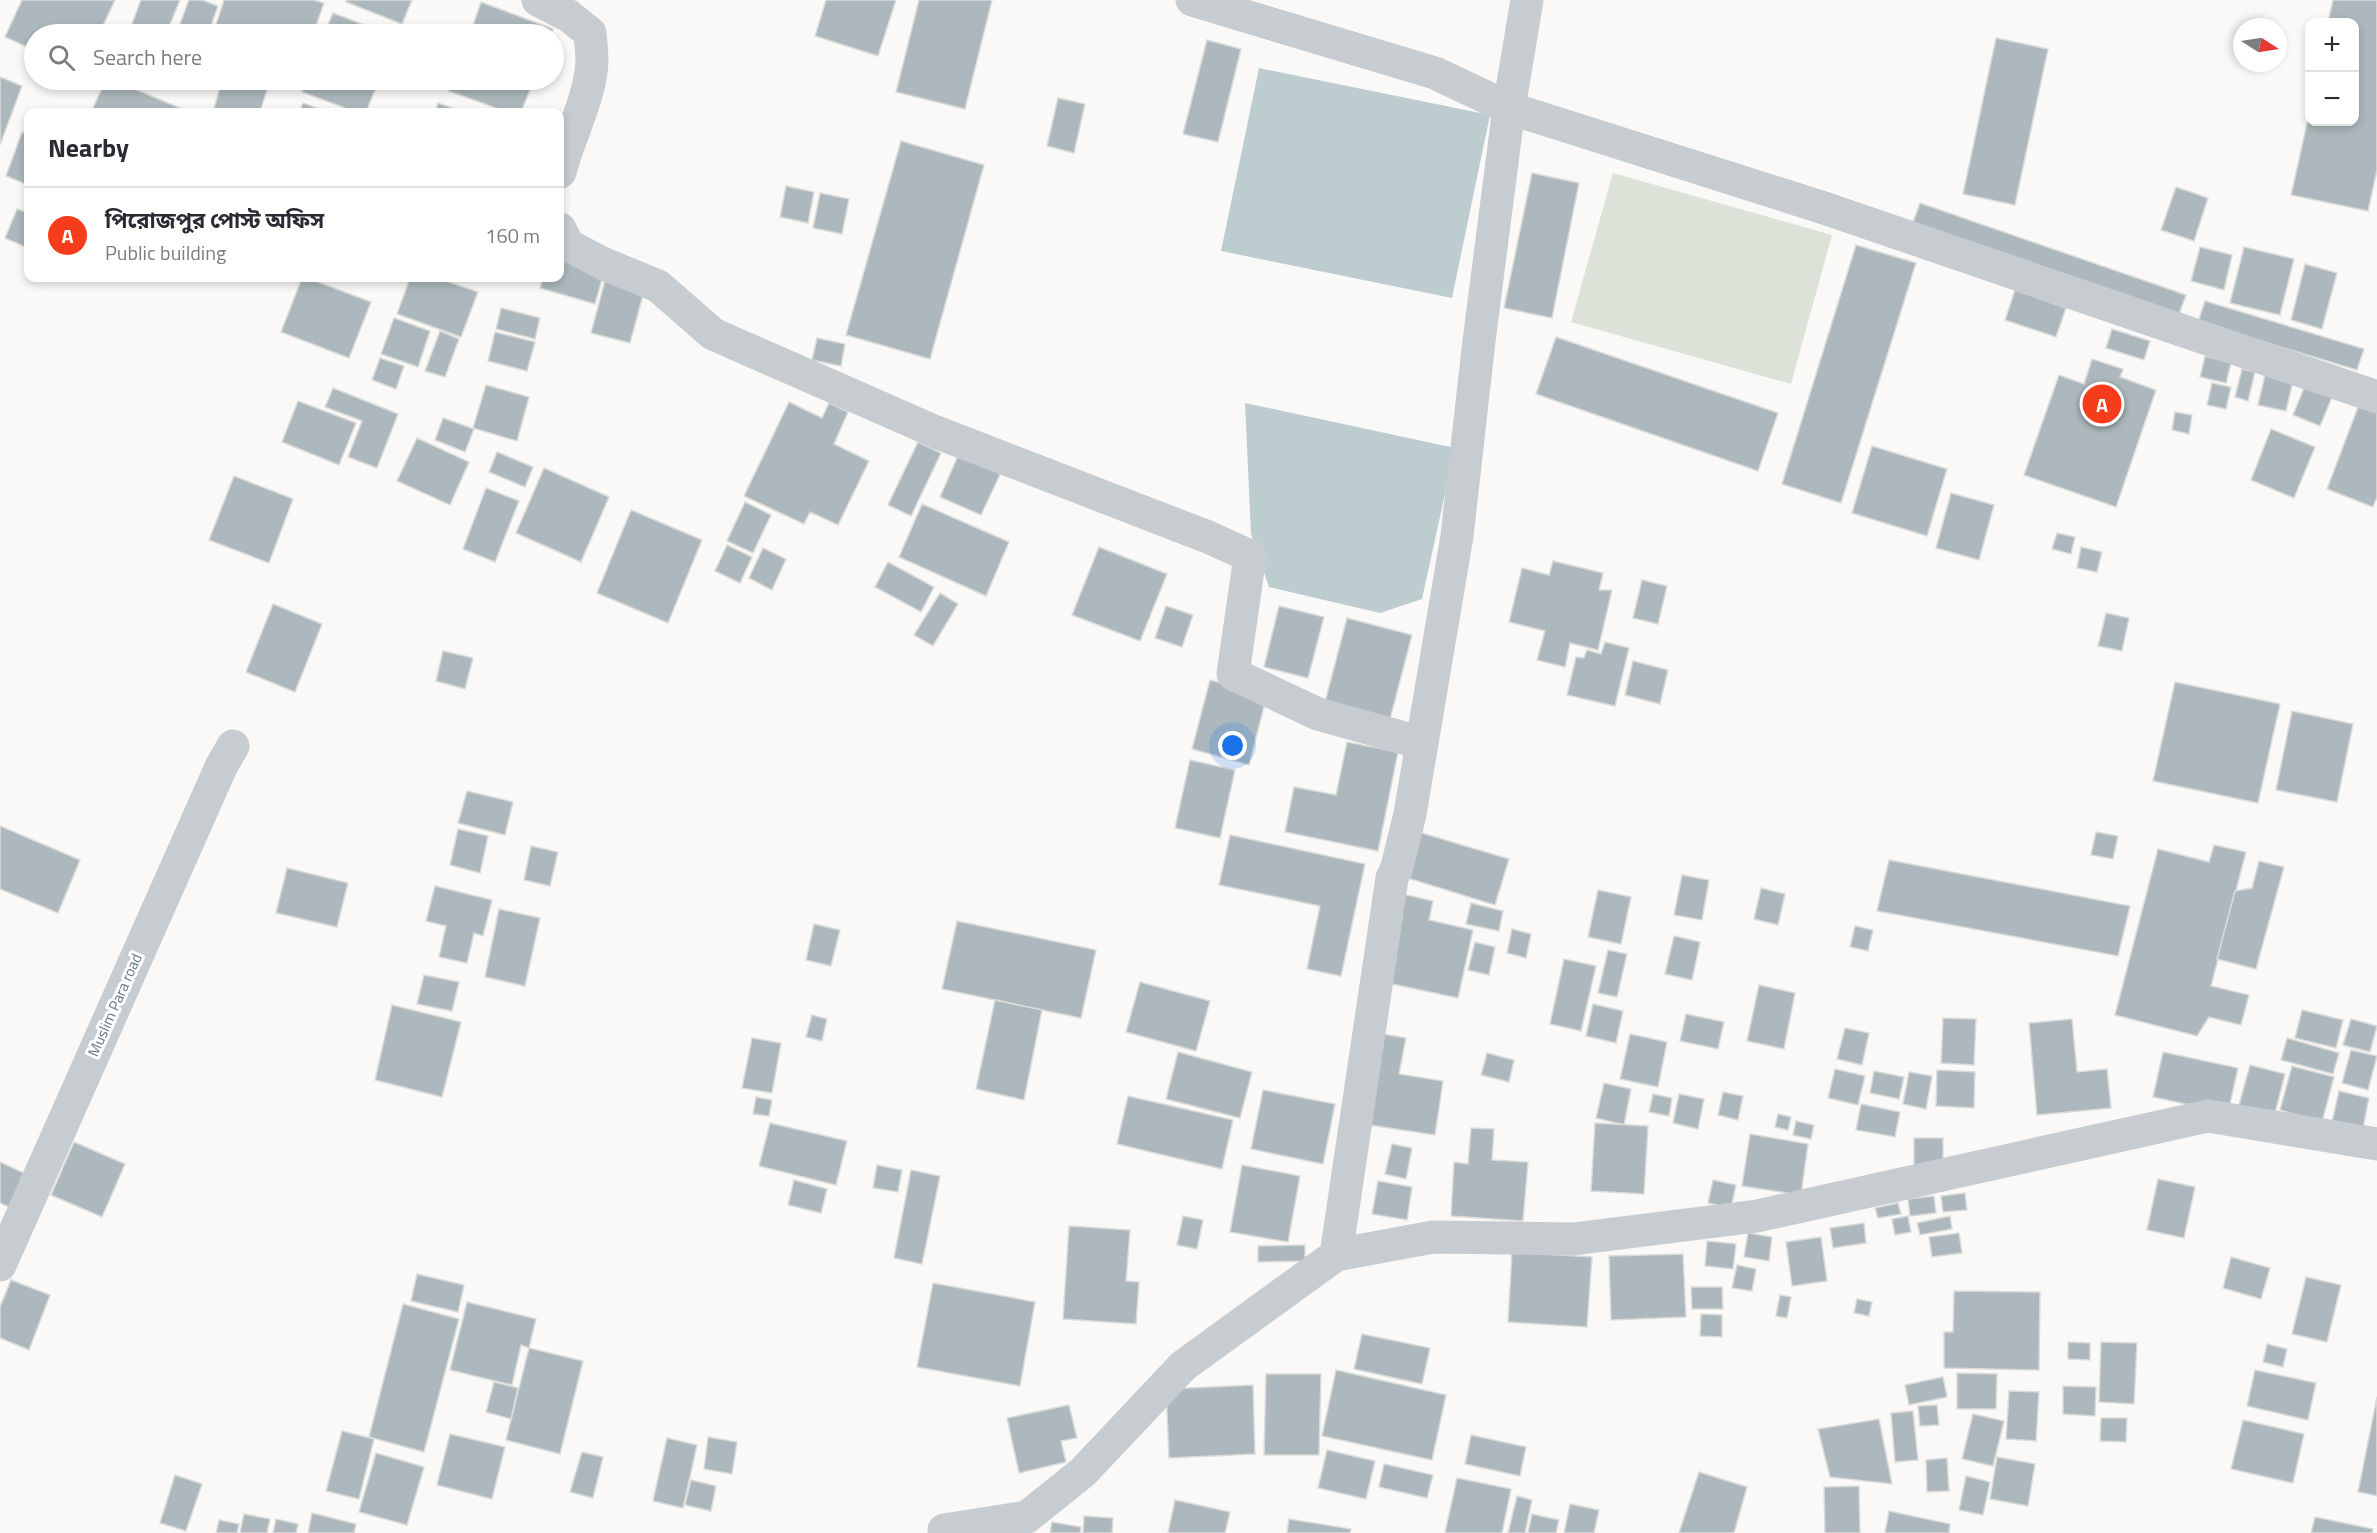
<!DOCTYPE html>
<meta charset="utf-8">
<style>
:root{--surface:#fff;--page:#f2f2f3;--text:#2b2b33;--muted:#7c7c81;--line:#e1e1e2;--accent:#f53d1b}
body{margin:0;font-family:"Titillium Web","Noto Sans Bengali",sans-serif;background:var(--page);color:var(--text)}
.controls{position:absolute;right:18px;top:18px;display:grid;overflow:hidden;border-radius:12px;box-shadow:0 3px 9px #0003}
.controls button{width:54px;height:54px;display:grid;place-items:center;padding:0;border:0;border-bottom:2px solid var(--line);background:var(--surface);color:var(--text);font:30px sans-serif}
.compass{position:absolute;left:2233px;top:18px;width:54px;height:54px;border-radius:50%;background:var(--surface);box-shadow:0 3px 9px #0003;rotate:102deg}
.you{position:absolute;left:1233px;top:746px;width:21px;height:21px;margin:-15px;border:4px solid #fff;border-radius:50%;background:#1a73e8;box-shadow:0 0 0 9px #1a73e833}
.badge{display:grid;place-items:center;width:39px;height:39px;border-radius:50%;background:var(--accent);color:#fff;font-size:20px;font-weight:700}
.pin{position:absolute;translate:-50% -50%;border:3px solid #fff;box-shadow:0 2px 6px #0006}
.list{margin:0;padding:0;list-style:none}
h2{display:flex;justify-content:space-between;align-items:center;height:78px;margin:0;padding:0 24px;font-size:26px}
h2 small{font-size:20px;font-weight:400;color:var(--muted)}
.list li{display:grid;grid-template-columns:39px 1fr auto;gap:18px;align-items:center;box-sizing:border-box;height:96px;padding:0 24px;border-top:2px solid var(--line)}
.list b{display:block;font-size:22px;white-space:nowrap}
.list p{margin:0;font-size:20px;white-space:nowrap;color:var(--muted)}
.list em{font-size:20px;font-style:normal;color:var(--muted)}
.icon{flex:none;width:33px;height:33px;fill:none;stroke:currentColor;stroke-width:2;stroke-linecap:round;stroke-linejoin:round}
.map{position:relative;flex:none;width:2377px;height:1533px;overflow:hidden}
.search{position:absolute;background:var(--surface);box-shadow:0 3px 9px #0003;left:24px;top:24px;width:540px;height:66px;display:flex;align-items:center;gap:15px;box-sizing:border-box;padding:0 21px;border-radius:33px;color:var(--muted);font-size:22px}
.panel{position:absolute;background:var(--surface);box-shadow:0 3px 9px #0003;left:24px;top:108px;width:540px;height:174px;border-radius:12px}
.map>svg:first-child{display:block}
.green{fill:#dce2d7}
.water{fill:#bdcccf}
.building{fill:#acb8bd;stroke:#dbdbd9;stroke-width:1.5}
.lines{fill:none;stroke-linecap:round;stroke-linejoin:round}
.street{stroke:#c6cccf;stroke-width:33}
.labels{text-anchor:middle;stroke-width:6;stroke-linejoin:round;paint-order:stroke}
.street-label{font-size:15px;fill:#617885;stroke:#fff}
</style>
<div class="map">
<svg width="2377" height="1533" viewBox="0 0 2377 1533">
<rect width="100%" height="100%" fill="#faf9f7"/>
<path class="green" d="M1613,173l219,62 -41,149 -220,-62z"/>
<g class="water">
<path d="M1259,68l231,47 -38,183 -231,-47z"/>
<path d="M1245,403l210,45 -33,151 -42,14 -111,-26 -18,-53z"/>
</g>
<g class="building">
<path d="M22,0h93l-16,34h-65v16l-29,-13z"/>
<path d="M141,0h39l-14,34h-38z"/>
<path d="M189,0h13l16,6 -10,28h-32z"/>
<path d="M224,0h89l11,3 -11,31h-100z"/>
<path d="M346,0h66l-10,24 -56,-22z"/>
<path d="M826,0h70l-18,56 -63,-20z"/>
<path d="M919,0h73l-27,109 -69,-17z"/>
<path d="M2333,0h44v170l-9,41 -77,-16 19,-85v12h44v-100h-26z"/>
<path d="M481,2l72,27 -2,5h-81z"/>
<path d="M333,13l55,21h-64z"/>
<path d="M1996,38l52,11 -33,156 -52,-11z"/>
<path d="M1207,40l34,9 -23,93 -35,-8z"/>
<path d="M0,77l22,9 -22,59z"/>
<path d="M106,80h7l74,31 -96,1z"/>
<path d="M222,80h48l-10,32h-47z"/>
<path d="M307,80h72l-13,32h-10l-54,-20z"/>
<path d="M453,80h81l-13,32h-14l-58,-21z"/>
<path d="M1058,98l27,6 -11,49 -27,-7z"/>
<path d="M303,103l25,9h-29z"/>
<path d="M438,103l26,9h-29z"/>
<path d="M22,132l6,3v50l-22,-9z"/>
<path d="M901,141l83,24 -54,194 -84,-24z"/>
<path d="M1532,173l47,10 -27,135 -48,-10z"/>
<path d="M786,186l28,6 -6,31 -28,-6z"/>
<path d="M2176,187l32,11 -14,43 -33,-11z"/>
<path d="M820,193l29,6 -7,35 -29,-6z"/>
<path d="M1920,203l266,92 -8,22 -266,-92z"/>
<path d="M17,209l11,4v35l-23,-10z"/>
<path d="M1856,245l60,18 -75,240 -59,-19z"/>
<path d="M2200,247l32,8 -8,35 -33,-9z"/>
<path d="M2244,247l50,12 -14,56 -50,-12z"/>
<path d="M560,252l46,13 -11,39 -55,-16 3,-10h17z"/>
<path d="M2305,264l32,9 -15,56 -31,-9z"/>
<path d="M607,273l39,11 -16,59 -39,-10z"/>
<path d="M302,278h5l64,24 -22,56 -68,-26z"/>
<path d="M410,278h27l41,14 -17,45 -64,-23z"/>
<path d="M2015,290l51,18 -10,29 -51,-17z"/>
<path d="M2205,301l159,48 -7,21 -159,-48z"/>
<path d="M501,308l39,10 -5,21 -39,-10z"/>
<path d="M394,318l36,13 -12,36 -37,-13z"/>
<path d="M2112,329l38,12 -6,19 -38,-12z"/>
<path d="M440,331l19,8 -14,38 -20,-6z"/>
<path d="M495,332l40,10 -8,29 -39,-10z"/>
<path d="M1556,337l222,76 -20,58 -222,-77z"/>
<path d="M817,338l28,6 -4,22 -29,-6z"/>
<path d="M2205,356l26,7 -5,20 -26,-6z"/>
<path d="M380,358l24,8 -8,23 -24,-9z"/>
<path d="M2092,359l31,10 -3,8 36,13 -40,117 -92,-32 35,-100 25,9z"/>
<path d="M2242,369l13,3 -7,29 -13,-4z"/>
<path d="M2265,375l28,6 -7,30 -28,-6z"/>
<path d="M2308,378l27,12 -15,36 -27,-11z"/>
<path d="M2212,383l19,4 -5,22 -19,-4z"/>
<path d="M486,385l43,12 -12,44 -44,-13z"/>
<path d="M333,388l65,26 -21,54 -29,-11 14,-36 -37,-14z"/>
<path d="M298,401l58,22 -17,42 -57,-23z"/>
<path d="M789,402l33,16 7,-15 19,9 -14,32 35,17 -31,64 -28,-13 -6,12 -60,-28z"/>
<path d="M2360,402l17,6v89l-4,10 -46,-18z"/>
<path d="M2175,412l17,3 -3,19 -17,-4z"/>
<path d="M443,418l31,11 -9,23 -30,-12z"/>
<path d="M2271,429l44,18 -21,51 -43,-18z"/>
<path d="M417,438l52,24 -19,43 -53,-24z"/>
<path d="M918,442l23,11 -30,63 -23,-11z"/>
<path d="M1872,446l75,23 -20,67 -75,-23z"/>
<path d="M961,449l42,19 -22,47 -41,-18z"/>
<path d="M497,452l36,15 -8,20 -36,-15z"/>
<path d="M544,468l65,29 -28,65 -65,-29z"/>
<path d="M234,476l59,23 -24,64 -60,-23z"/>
<path d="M486,488l33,13 -24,61 -32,-13z"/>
<path d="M1951,493l43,12 -15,55 -43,-12z"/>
<path d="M745,502l26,13 -18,38 -26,-12z"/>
<path d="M922,504l87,38 -23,54 -87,-39z"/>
<path d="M631,510l71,30 -34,83 -71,-30z"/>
<path d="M2057,533l18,4 -4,17 -19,-5z"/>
<path d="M727,545l25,12 -12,26 -25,-12z"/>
<path d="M1099,547l68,27 -27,67 -68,-26z"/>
<path d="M2081,547l21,5 -5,20 -20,-4z"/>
<path d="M763,548l23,11 -14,31 -23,-12z"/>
<path d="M1553,561l50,12 -4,17h13l-14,60 -28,-7 -5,24 -28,-7 8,-29 -36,-9 13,-54 27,7z"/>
<path d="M888,562l46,25 -13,25 -46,-25z"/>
<path d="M1642,580l25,6 -9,38 -25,-6z"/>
<path d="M940,593l18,11 -25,42 -19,-11z"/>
<path d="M273,604l49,20 -27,68 -49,-20z"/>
<path d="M1166,606l27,9 -11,32 -27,-9z"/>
<path d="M1279,606l45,11 -16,61 -44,-11z"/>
<path d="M2106,613l23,5 -7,33 -24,-5z"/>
<path d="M1347,618l65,17 -23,88 -65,-17z"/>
<path d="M1605,642l24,6 -14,58 -48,-11 9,-38 8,1 3,-8 14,4z"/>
<path d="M443,651l30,7 -8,31 -29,-8z"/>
<path d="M1633,661l35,9 -8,34 -35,-9z"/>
<path d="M1210,680l57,15 -18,70 -57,-16z"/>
<path d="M2175,682l105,22 -22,99 -105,-22z"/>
<path d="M2292,711l61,13 -16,78 -61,-12z"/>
<path d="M1347,742l51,10 -20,99 -93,-19 9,-45 42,8z"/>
<path d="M1190,760l45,10 -15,68 -45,-10z"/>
<path d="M467,791l46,11 -8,33 -47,-12z"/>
<path d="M0,826l80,34 -22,53 -58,-24z"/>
<path d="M458,829l30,7 -8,37 -30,-8z"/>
<path d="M1415,831l94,28 -14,46 -94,-29z"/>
<path d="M2096,832l22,4 -5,23 -22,-4z"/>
<path d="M1230,835l135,29 -24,112 -34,-7 13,-63 -101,-21z"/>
<path d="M2214,845l32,7 -35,134 38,9 -8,30 -32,-8 -12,19 -82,-21 43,-166 51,13z"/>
<path d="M531,846l27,6 -8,34 -26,-6z"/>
<path d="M1889,860l241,46 -12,50 -241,-45z"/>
<path d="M2259,861l25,6 -28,102 -39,-10 18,-68 17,-3z"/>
<path d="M287,868l61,15 -11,44 -61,-14z"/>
<path d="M1682,875l27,5 -7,40 -28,-5z"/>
<path d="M435,886l57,14 -9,36 -9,-3 -7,30 -28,-6 7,-31 -20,-5z"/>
<path d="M1761,888l24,6 -7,31 -24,-6z"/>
<path d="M1598,890l33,7 -10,47 -33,-7z"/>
<path d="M1403,894l30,7 -4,19 44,10 -15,68 -75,-16z"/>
<path d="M1471,903l32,8 -4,20 -33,-7z"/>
<path d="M499,909l41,9 -15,68 -40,-9z"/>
<path d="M957,921l139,29 -15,68 -139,-29z"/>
<path d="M814,924l26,6 -9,36 -25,-6z"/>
<path d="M1855,926l18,4 -5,21 -18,-4z"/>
<path d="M1512,929l19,5 -5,24 -19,-5z"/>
<path d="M1674,936l26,6 -8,38 -27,-6z"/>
<path d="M1475,942l20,5 -6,28 -21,-5z"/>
<path d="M1608,950l19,4 -10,43 -19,-4z"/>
<path d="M1564,959l32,7 -15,65 -31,-7z"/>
<path d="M424,975l35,7 -7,29 -35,-7z"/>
<path d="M1140,982l70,19 -14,50 -70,-19z"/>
<path d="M1759,985l36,8 -11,56 -37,-8z"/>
<path d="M995,1000l47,10 -18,90 -48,-11z"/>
<path d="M1593,1004l30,7 -7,32 -30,-7z"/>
<path d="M392,1005l69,17 -19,75 -67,-17z"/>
<path d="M2302,1010l41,10 -7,28 -41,-10z"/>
<path d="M1686,1014l38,8 -6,27 -38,-8z"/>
<path d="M812,1015l15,4 -5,22 -16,-4z"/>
<path d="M1943,1018l33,1 -2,46 -33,-2z"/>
<path d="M2072,1019l5,53 30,-3 4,39 -74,7 -8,-92z"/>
<path d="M2351,1019l26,7 -7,26 -27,-7z"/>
<path d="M1845,1028l24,5 -7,32 -25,-6z"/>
<path d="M1378,1033l28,5 -7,36 44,7 -8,54 -72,-11z"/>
<path d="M1630,1034l37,8 -9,45 -38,-8z"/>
<path d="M752,1038l29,5 -9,50 -30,-5z"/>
<path d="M2287,1038l52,15 -6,21 -52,-14z"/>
<path d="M2351,1050l26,6 -9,34 -26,-7z"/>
<path d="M1178,1052l74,20 -12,46 -74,-19z"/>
<path d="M2163,1052l75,16 -10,45 -75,-16z"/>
<path d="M1487,1053l27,7 -5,22 -28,-7z"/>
<path d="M2250,1065l35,9 -12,47 -36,-9z"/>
<path d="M2292,1066l42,11 -12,45 -42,-12z"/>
<path d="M1835,1069l30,7 -7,29 -30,-7z"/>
<path d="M1937,1070l38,2 -1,36 -38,-2z"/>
<path d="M1874,1071l30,6 -5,22 -29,-6z"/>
<path d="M1909,1072l23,4 -6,33 -23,-5z"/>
<path d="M1604,1083l27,6 -7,36 -28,-7z"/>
<path d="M1263,1090l72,14 -12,60 -72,-15z"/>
<path d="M2339,1091l30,7 -6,30 -31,-6z"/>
<path d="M1723,1092l20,4 -5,24 -20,-5z"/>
<path d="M1653,1094l19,4 -3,18 -20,-4z"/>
<path d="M1679,1094l25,5 -6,30 -25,-6z"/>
<path d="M1128,1096l105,24 -11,49 -105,-25z"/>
<path d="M756,1097l16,3 -3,16 -16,-2z"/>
<path d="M1861,1104l39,8 -5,25 -39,-7z"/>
<path d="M1778,1114l13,3 -3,13 -13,-3z"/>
<path d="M1796,1121l18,4 -3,14 -18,-4z"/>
<path d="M770,1123l77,18 -11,44 -77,-19z"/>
<path d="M1595,1123l53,3 -4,68 -53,-3z"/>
<path d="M1471,1128l23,1 -2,31 36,2 -5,59 -72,-5 3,-54 14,2z"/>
<path d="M1750,1134l58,10 -7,51 -59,-9z"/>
<rect x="1914" y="1138" width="29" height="30"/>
<path d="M74,1142l51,22 -23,53 -51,-22z"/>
<path d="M1392,1144l20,4 -6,31 -21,-5z"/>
<path d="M0,1162l26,12 -15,34 -11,-5z"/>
<path d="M877,1165l25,5 -4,22 -25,-4z"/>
<path d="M1242,1165l58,11 -12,66 -58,-10z"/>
<path d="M911,1170l29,6 -18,88 -28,-6z"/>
<path d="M2158,1179l37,8 -11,51 -37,-8z"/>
<path d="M794,1180l33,9 -6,24 -33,-8z"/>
<path d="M1713,1180l23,5 -5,23 -23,-5z"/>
<path d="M1378,1181l34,6 -5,33 -35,-6z"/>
<path d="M1965,1193l2,17 -24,2 -2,-16z"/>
<path d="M1934,1196l2,17 -26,3 -2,-17z"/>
<path d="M1898,1203l3,11 -23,4 -3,-10z"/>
<path d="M1183,1216l20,4 -6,29 -20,-4z"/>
<path d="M1908,1216l3,16 -16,3 -3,-16z"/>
<path d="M1950,1216l2,13 -32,6 -3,-12z"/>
<path d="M1864,1223l2,20 -33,5 -3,-20z"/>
<path d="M1069,1226l61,4 -4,51 13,1 -3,42 -73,-5z"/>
<path d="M1748,1233l24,4 -3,24 -25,-4z"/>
<path d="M1959,1233l3,20 -30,4 -3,-20z"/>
<path d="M1821,1237l6,44 -35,5 -6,-44z"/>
<path d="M1707,1241l29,3 -3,25 -28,-3z"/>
<path d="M1305,1245v16l-47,1v-16z"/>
<path d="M1512,1252l80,5 -5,70 -79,-5z"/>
<path d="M1683,1254l3,63 -75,3 -2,-64z"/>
<path d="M2231,1257l39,11 -9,31 -38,-11z"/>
<path d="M1737,1265l19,4 -4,22 -20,-3z"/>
<path d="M417,1274l47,11 -6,27 -47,-11z"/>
<path d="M2306,1277l35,8 -14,57 -35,-8z"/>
<path d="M11,1280l39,15 -21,55 -29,-12v-31z"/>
<path d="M933,1283l102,19 -15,84 -103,-19z"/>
<path d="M1691,1287h31l1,22h-31z"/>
<path d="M1954,1291l86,1 -1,78 -95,-2v-36h9z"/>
<path d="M1780,1295l11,2 -4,21 -11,-2z"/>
<path d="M1857,1299l15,3 -3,14 -15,-3z"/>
<path d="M467,1302l69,17 -7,29 -8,-3 -9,40 -62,-15z"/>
<path d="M403,1304l56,15 -35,133 -55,-15z"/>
<path d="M1701,1314l21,1v22l-22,-1z"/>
<path d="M1362,1334l68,14 -8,36 -68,-15z"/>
<path d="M2068,1342l22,1v17l-22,-1z"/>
<path d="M2101,1342l36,1 -3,61 -35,-2z"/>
<path d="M2267,1344l20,5 -4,18 -20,-5z"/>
<path d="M529,1348l54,13 -23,93 -54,-14z"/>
<path d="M1336,1370l110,25 -14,65 -110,-24z"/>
<path d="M2255,1370l61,13 -8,37 -61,-14z"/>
<path d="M1957,1373l40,1 -1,35h-39z"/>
<path d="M1266,1374h55l-2,81h-55z"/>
<path d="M1943,1377l4,20 -38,8 -4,-20z"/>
<path d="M494,1382l24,6 -7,31 -25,-7z"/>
<path d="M1253,1385l2,69 -86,4 -3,-69z"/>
<path d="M2063,1386l33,1 -1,29 -32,-2z"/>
<path d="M2009,1391l30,1 -3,49 -30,-2z"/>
<path d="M2377,1397v99l-19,-4z"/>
<path d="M1069,1405l8,33 -16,3 5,21 -47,11 -12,-55z"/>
<path d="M1937,1405l2,20 -19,1 -2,-20z"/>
<path d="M1913,1411l5,49 -23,2 -4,-49z"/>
<path d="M1973,1414l31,7 -11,45 -31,-7z"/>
<path d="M2101,1418h26l-1,24 -26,-1z"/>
<path d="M1879,1419l13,65 -62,-7 -12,-48z"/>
<path d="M2243,1420l61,14 -11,49 -62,-14z"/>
<path d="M342,1431l32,8 -15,60 -33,-8z"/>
<path d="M450,1434l55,13 -13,52 -55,-14z"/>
<path d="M1471,1435l55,12 -6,29 -55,-12z"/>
<path d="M708,1437l29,5 -5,32 -28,-5z"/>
<path d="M667,1438l30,7 -14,63 -30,-7z"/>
<path d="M1327,1450l48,11 -9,38 -48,-11z"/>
<path d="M582,1452l21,5 -10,41 -23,-6z"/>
<path d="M376,1453l48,14 -17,58 -48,-13z"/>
<path d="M1997,1457l38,7 -7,42 -38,-7z"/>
<path d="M1947,1458l2,33 -22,1 -1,-32z"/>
<path d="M1384,1464l49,11 -6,23 -48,-11z"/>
<path d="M1699,1472l48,15 -13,46h-55z"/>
<path d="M175,1475l27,9 -16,47 -26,-8z"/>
<path d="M1966,1476l24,6 -7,33 -24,-5z"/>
<path d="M1457,1478l54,11 -9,44h-57z"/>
<path d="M691,1480l25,6 -5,25 -26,-6z"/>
<path d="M1859,1486l1,47h-35l-1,-46z"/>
<path d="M1517,1496l15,4 -7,33h-17z"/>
<path d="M1175,1500l55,12 -5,21h-57z"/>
<path d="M1570,1504l29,6 -5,23h-30z"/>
<path d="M1889,1511l61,13 -1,9h-64z"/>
<path d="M312,1513l44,11 -2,9h-46z"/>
<path d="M244,1514l26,5 -3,14h-27z"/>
<path d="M1532,1514l27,6 -3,13h-28z"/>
<path d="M1084,1516l29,2 -1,15h-29z"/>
<path d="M2315,1517l58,12 -1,4h-61z"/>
<path d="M276,1519l22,5 -2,9h-23z"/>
<path d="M1289,1519l62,10 -1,4h-63z"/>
<path d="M219,1520l20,4 -2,9h-21z"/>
<path d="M1052,1522l29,5 -1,6h-30z"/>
</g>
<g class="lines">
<g class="street">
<path d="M538,0l31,16 21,17c1,10 2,20 2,29 -2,37 -23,74 -32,110"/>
<path d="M1192,0l243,73 74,35 18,-108"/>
<path d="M560,229l8,16 34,18 56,23 55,48 223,98 272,105 42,19 -17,118 85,40 104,29"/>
<path d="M1336,1255l56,-377 5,-11 13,-53 47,-278 22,-195 30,-233 315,100 553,189"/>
<path d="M0,1265l221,-498 12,-21"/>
<path d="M944,1530l83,-13 56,-45 100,-106 153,-111 97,-18 140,2 184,-23 451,-100 169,28"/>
</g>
</g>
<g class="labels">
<g class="street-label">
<text transform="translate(115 1005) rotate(-66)" y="5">Muslim Para road</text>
</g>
</g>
</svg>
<div class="controls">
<button>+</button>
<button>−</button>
</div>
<svg class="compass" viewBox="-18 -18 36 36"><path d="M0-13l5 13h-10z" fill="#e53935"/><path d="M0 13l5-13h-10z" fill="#7c7c81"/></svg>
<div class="you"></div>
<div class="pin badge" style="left:2102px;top:404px">A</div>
<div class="search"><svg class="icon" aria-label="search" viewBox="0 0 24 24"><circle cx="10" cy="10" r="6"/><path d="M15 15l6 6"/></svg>Search here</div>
<section class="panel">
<h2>Nearby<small></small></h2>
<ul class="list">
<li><span class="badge">A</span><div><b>পিরোজপুর পোস্ট অফিস</b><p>Public building</p></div><em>160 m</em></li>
</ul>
</section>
</div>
